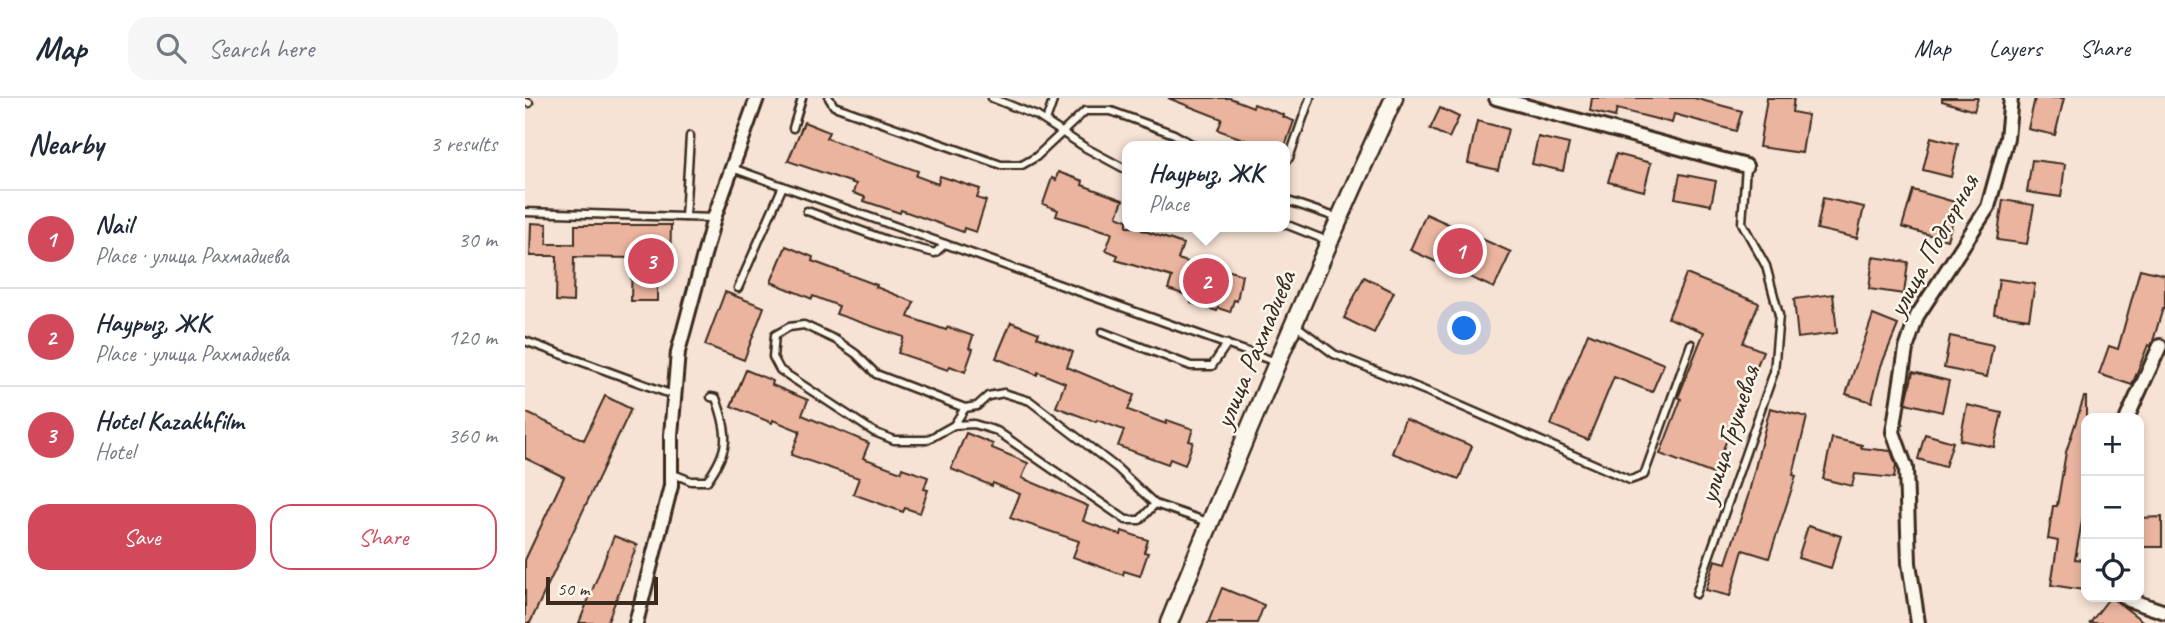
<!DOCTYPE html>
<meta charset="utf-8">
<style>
:root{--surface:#fff;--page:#f6f6f7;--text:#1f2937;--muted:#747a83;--line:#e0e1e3;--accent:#d1495b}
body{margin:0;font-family:Caveat,sans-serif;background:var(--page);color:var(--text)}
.controls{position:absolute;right:21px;bottom:21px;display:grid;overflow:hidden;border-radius:14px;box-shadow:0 4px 10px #0003}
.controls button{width:63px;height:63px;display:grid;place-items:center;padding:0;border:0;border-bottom:2px solid var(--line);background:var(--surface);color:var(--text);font:35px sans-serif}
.scale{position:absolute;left:21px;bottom:18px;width:112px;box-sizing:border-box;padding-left:7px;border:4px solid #3b2a1e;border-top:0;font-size:19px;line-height:24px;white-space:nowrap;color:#3b2a1e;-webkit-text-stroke:5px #fbf7ec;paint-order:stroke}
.you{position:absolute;left:940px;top:231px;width:24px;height:24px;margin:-18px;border:5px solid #fff;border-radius:50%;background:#1a73e8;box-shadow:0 0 0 10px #1a73e833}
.badge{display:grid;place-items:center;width:46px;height:46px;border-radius:50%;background:var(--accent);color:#fff;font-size:23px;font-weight:700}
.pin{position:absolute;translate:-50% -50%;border:4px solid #fff;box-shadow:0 2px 7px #0006}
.popup{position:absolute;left:597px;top:43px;width:168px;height:91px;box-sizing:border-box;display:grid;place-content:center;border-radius:14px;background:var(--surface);filter:drop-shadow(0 2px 5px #0005);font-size:23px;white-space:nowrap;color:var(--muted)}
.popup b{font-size:26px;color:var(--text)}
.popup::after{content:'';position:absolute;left:50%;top:100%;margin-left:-14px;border:14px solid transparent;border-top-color:var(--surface)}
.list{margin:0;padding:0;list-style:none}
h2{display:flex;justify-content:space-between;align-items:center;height:91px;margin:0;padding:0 28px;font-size:30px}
h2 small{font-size:23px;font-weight:400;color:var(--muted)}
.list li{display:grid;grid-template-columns:46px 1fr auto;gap:21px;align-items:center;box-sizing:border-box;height:98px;padding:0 28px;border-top:2px solid var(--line)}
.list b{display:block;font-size:26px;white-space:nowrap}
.list p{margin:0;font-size:23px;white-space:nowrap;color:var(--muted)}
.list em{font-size:23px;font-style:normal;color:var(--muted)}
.actions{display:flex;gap:14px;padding:21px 28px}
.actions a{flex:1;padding:16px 0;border:2px solid var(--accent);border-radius:21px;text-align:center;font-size:24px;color:var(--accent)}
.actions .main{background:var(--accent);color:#fff}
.icon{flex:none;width:38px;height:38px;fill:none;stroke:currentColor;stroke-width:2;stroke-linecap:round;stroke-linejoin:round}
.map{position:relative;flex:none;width:1640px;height:525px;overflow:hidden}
header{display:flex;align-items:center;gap:42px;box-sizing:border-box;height:98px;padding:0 35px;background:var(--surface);border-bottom:2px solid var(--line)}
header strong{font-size:33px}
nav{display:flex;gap:38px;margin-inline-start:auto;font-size:24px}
.search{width:490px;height:63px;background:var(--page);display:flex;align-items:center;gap:18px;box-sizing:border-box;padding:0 24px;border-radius:21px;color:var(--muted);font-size:26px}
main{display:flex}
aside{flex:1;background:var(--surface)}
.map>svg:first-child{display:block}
.building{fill:#eab49f;stroke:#3b2a1e;stroke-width:2}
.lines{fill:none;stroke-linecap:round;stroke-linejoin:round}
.service-casing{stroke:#3b2a1e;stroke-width:11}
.minor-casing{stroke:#3b2a1e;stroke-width:18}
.tertiary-casing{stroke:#3b2a1e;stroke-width:21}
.service{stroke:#fbf7ec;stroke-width:6}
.minor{stroke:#fbf7ec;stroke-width:12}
.tertiary{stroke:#fbf7ec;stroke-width:16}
.labels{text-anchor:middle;stroke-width:5;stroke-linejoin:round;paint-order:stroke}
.street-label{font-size:28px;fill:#3b2a1e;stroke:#fbf7ec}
</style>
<header>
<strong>Map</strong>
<div class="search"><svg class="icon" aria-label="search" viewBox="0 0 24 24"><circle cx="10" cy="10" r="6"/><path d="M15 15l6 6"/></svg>Search here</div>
<nav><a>Map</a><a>Layers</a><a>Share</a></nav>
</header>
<main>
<aside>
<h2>Nearby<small>3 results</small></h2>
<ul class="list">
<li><span class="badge">1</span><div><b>Nail</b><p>Place · улица Рахмадиева</p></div><em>30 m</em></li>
<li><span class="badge">2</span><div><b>Наурыз, ЖК</b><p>Place · улица Рахмадиева</p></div><em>120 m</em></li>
<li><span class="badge">3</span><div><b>Hotel Kazakhfilm</b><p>Hotel</p></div><em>360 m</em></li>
</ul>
<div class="actions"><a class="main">Save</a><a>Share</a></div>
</aside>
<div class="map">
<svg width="1640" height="525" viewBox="0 0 1640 525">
<rect width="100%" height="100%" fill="#f6e3d5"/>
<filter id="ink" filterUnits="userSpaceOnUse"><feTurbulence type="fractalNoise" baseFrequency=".0143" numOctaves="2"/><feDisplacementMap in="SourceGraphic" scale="14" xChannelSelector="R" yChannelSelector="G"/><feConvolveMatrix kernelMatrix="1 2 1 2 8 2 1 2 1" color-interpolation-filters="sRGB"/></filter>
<g filter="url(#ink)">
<g class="building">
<path d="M643,0h62l23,9 1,-3 30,11 -1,2 11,4 -9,25h-23l-44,-16 4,-11z"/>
<path d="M1067,0h102l48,13 -6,20 -62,-17 -2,9 -55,-14 -2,8 -25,-6z"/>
<path d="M1242,0h27l-2,14 16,3 -6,38 -43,-6z"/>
<path d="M1417,0h36l-4,13 -32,-10z"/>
<path d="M1510,0h29l-9,37 -27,-6z"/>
<path d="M915,10l19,9 -10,21 -19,-9z"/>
<path d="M952,23l31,8 -10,41 -30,-7z"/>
<path d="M279,24l25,10 -3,6 92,33 -2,5 22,8 2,-8 40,13 -3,9 9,3 -10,31 -12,-4 -1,4 -62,-22 -1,3 -36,-12 1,-4 -12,-4 3,-9 -68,-23z"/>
<path d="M1013,39l31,7 -6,27 -31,-7z"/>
<path d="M1406,39l27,7 -7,33 -28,-7z"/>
<path d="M1091,56l35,9 -7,28 -36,-9z"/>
<path d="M1507,62l33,4 -4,33 -34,-5z"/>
<path d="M533,74l25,9 -1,4 41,15 -6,16 10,4v7h16l-1,3 41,14 -5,15 35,11 2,-4 27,9 -5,26 -3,-1 -4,12 -12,-4 -1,3 -26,-8 1,-6 -24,-8 4,-12 -56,-17 2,-5 -12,-5 6,-17 -56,-17 2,-6 -15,-6 9,-26 4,2z"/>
<path d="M1155,76l36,7 -5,24 -36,-7z"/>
<path d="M1388,92l45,13 -11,37 -45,-13z"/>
<path d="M1298,100l41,9 -7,31 -40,-9z"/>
<path d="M1478,102l31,5 -7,39 -30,-4z"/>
<path d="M901,116l85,38 -17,36 -84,-38z"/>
<path d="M6,125l16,1v20h28v-19h96l-1,39h-13v37h-26l1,-43 -58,-1 -1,45 -17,-1 1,-45h-27z"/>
<path d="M261,148l27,11 -1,4 65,24 -1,2 38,15 -6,15 38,13 2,-3 25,9 -4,12 4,1 -8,23 -15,-6 -2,4 -50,-17 6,-16 -68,-23 3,-8 -26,-10 -1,3 -41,-17z"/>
<path d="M1348,159l35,5 -4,32 -35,-5z"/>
<path d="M1615,171l25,6v33h-2l-10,33 -2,5 -3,-1 -16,40 -33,-11 10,-28 9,3z"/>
<path d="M1161,176l73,29 -16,40 20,8 -50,123 -53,-20 21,-55 -3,-2 1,-2 25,-63 -36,-14z"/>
<path d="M839,179l30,15 -20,41 -30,-15z"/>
<path d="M1474,181l36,5 -6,35 -35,-5z"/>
<path d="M200,194l39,15 -20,53 -39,-15z"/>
<path d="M1308,196l4,39 -39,5 -4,-39z"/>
<path d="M1348,217l25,10 -17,41 -9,36 -26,-8z"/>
<path d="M486,224l28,11 -2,4 36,15 -6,15 67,28 -6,15 38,14 1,-4 26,9 -4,12 4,1 -8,23 -15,-6 -2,5 -50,-18 6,-16 -27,-10 -1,2 -40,-15 9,-24 -27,-11 -1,3 -41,-17z"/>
<path d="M1063,235l76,31 -12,28 -38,-15 -26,63 -37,-15z"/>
<path d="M1425,238l43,9 -6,32 -43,-9z"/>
<path d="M221,272l27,11 -1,4 36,15 -6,15 67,28 -6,15 38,14 1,-4 26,9 -4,12 4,1 -8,23 -15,-5 -2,4 -50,-18 6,-16 -68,-23 9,-24 -27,-11 -1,3 -41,-17z"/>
<path d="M1388,274l36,9 -7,31 -36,-9z"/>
<path d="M80,298l26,13 -101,214h-5v-63l39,-83 -39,-19v-46l59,28z"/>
<path d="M1559,299h2v103l-11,59 11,1 -2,30 -33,-5 7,-44 -10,-2 5,-33h4l9,-54z"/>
<path d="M1442,307l35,8 -8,34 -34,-7z"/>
<path d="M1245,310l37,9 -14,58 3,1 -27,82 -26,-8 -13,46 -24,-6 9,-30 11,3 22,-67z"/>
<path d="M880,321l67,27 -13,33 -67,-26z"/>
<path d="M441,335l27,11 -1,4 36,15 -6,15 66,28 -5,15 38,14 1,-4 26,9 -4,12 4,1 -8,23 -16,-5 -1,4 -50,-18 6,-16 -69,-23 10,-24 -27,-11 -1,3 -41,-17z"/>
<path d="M1400,336l28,8 -8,25 -27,-8z"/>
<path d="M1307,340l30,7 -1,3 30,3 5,14 -2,13 -39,-4 -3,12 -29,-7z"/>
<path d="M1637,419v30h-23v-29z"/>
<path d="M1283,428l33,10 -10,32 -33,-10z"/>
<path d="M89,438l23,9 -30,78h-28z"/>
<path d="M697,490l42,17 -7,18h-49z"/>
<path d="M1585,499l14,10 21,16h-55z"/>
</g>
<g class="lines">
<g class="service-casing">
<g id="service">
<path d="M304,0l5,8 167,59h21l14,-8 49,-46h26l63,23 21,12"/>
<path d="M467,0l45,18 49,32 41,22"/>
<path d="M0,4l4,1"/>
<path d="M521,23l8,-23"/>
<path d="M268,30l9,-30"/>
<path d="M764,60l21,-60"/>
<path d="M207,70l544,194"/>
<path d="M760,102l53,18"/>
<path d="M282,113l85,31 43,11 10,-9"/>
<path d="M0,114l189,6"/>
<path d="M160,119l5,-81"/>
<path d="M760,126l43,17"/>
<path d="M213,190l45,-102"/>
<path d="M769,226l40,30 104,42 192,84 14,-5 47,-131"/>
<path d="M577,234l89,34h21l15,-22"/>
<path d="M0,243l148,54"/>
<path d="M429,327l11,-17"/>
<path d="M146,375l20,8h16c23,-32 22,-47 9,-83l-5,-1"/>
<path d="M630,406l-15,16h-14l-129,-89 -23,-7 -20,1 -27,15h-33l-20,-8 -94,-62 -7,-13 2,-22 14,-8 15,-2 32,15 20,14 20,20 89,34 12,-2 11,-10 16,-3 26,8 87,67 38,36 53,18"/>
<path d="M1171,496l78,-222 5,-57 -13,-49 -24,-43 4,-57"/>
</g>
</g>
<g class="minor-casing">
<g id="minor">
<path d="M971,0l250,68"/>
<path d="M1602,320l33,-72"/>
<path d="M1600,499l4,3 36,12"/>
<path d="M111,525l35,-137v-51l7,-83 36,-134 43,-120"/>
<path d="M1393,525l-9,-60 -3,-95 -13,-36 13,-83 11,-33 71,-109 19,-69 4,-40"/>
</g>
</g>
<g class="tertiary-casing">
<path id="tertiary" d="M644,525c72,-177 145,-352 225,-525"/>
</g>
<use href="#service" class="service"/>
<use href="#minor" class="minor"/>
<use href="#tertiary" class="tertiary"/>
</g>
</g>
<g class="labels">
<g class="street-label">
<text transform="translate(1407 147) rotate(-61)" y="10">улица Подгорная</text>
<text transform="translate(729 251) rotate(-67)" y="10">улица Рахмадиева</text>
<text transform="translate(1203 336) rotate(-72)" y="10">улица Грушевая</text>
</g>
</g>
</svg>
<div class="controls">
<button>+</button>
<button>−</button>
<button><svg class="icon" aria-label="locate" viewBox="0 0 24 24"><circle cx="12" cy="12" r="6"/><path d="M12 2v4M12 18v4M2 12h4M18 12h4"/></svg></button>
</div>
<div class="scale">50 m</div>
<div class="you"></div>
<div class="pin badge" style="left:935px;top:153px">1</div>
<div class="pin badge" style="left:681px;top:183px">2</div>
<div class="popup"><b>Наурыз, ЖК</b>Place</div>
<div class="pin badge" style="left:126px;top:163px">3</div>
</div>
</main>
